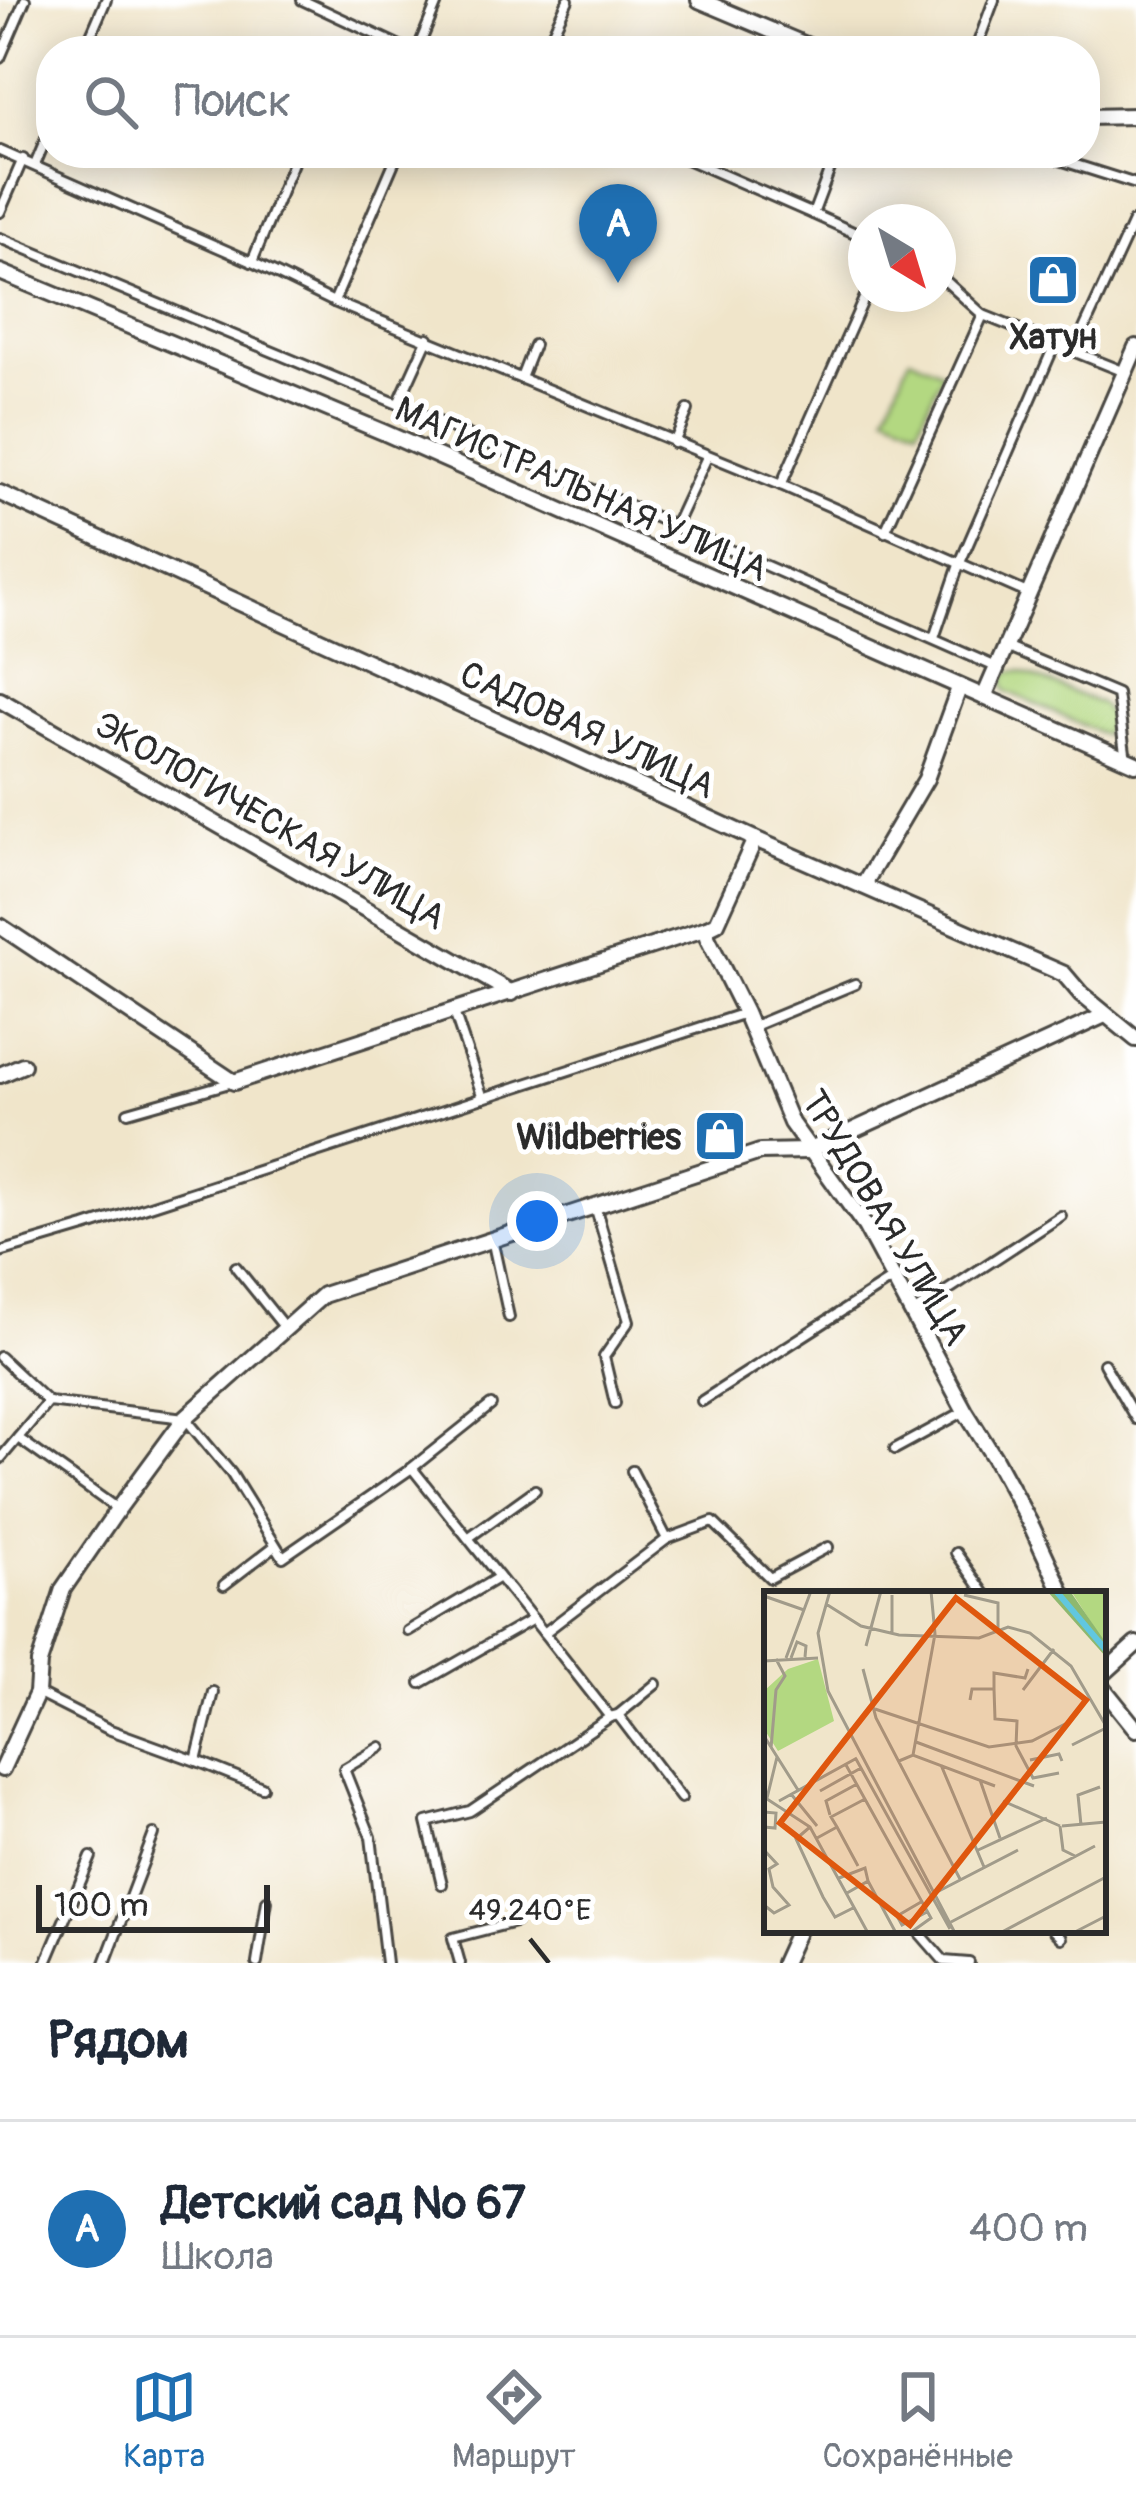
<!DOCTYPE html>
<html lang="ru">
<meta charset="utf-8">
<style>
:root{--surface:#fff;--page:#f6f6f7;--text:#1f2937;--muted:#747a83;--line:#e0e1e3;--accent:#1f6fb2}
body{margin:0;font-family:Pangolin,sans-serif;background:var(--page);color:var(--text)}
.compass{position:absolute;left:848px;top:204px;width:108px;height:108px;border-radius:50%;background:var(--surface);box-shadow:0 6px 30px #0003;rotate:142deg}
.scale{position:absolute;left:36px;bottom:30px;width:234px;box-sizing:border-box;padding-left:12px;border:6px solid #2b2b2b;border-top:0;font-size:33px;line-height:42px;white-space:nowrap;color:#2b2b2b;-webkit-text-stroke:9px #fff;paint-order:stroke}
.you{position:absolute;left:537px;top:1221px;width:42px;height:42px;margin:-30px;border:9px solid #fff;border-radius:50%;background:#1a73e8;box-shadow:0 0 0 18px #1a73e833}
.badge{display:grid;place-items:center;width:78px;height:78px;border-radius:50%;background:var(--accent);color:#fff;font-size:39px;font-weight:700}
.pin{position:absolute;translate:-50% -99px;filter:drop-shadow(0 3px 6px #0008)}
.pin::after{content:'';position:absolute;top:63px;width:42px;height:36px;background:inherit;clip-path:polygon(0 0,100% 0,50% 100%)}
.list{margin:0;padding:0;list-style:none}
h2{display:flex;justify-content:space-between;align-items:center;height:156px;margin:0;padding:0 48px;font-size:51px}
h2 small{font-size:39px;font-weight:400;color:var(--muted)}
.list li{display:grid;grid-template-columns:78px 1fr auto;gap:36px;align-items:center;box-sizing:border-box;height:216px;padding:0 48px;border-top:3px solid var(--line)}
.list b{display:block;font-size:45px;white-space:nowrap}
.list p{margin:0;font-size:39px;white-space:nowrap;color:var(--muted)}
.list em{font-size:39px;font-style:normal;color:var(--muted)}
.icon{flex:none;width:66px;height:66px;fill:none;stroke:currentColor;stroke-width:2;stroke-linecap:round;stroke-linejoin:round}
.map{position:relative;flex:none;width:1136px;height:1963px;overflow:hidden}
.search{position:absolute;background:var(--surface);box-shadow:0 6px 30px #0003;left:36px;right:36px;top:36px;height:132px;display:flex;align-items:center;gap:30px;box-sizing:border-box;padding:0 42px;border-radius:48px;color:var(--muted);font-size:45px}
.sheet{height:372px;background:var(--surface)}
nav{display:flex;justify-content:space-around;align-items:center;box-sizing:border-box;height:168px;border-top:3px solid var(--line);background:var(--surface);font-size:33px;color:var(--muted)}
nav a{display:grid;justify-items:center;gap:6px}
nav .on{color:var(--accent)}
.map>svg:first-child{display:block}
.green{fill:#b3d881;stroke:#6f8256;stroke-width:3}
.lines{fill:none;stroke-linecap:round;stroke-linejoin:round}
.lane-casing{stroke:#494743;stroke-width:14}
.street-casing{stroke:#494743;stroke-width:20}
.lane{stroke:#fff;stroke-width:8}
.street{stroke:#fff;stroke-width:14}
.ticks{fill:none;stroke:#2b2b2b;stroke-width:4.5}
.labels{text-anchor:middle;stroke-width:10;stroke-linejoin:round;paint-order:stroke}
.poi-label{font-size:36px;font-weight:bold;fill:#2b2b2b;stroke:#fff}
.street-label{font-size:36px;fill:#2b2b2b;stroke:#fff}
.inset-river{fill:none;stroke:#61c7df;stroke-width:6}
.inset-road{fill:none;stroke:#a19b8a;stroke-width:3}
.view{fill:#df570e;fill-opacity:0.15;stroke:#df570e;stroke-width:6}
.inset-edge{fill:none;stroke:#2b2b2b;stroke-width:6}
.ticks-label{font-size:30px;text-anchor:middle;fill:#2b2b2b;stroke:#fff;stroke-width:10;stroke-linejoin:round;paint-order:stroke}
</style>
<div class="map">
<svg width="1136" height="1963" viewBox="0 0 1136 1963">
<rect width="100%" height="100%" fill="#fff"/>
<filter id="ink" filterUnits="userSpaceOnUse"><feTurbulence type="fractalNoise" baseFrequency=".00833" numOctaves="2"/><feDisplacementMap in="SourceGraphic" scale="24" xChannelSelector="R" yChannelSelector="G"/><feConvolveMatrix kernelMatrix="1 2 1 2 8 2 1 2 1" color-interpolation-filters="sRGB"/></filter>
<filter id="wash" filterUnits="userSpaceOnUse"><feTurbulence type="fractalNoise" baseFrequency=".004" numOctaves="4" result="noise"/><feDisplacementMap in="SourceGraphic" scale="48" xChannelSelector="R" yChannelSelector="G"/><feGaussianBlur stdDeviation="2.7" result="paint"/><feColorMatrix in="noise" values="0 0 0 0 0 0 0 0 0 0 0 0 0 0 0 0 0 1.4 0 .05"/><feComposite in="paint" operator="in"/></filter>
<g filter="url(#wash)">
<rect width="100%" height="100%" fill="#f0e5ca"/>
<g class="green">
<path d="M910,357l33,15 -25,55 -32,-14z"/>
<path d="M1020,671l81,33 10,15 -7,16 -97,-44 -3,-7 3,-12z"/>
</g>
</g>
<g filter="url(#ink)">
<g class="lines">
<g class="lane-casing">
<g id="lane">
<path d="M302,0l109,51"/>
<path d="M84,51l22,-51"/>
<path d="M417,51l21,-51"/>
<path d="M544,51l24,-51"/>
<path d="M975,51l19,-51"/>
<path d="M0,58l25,-58"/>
<path d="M0,151l252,111 82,40 447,183 246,108"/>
<path d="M673,153l140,61"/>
<path d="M836,153l-23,61 53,24"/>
<path d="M1021,153l36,6 79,25"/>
<path d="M35,165l16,-38"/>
<path d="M0,212l23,-53"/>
<path d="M0,238l398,166 598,263"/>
<path d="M252,262l45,-109"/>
<path d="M334,302l64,-149"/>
<path d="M983,315l142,57"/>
<path d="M1074,351l59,-129 3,1"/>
<path d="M521,378l13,-33"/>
<path d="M398,404l30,-66"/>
<path d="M674,443l14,-33"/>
<path d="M781,485l85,-191"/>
<path d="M675,526l32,-69"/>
<path d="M885,532l98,-217 -45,-41"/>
<path d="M934,638l25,-73 96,-221"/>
<path d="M1006,647l111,47 9,66"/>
<path d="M454,1012l29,86"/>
<path d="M751,1027l104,-43"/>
<path d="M128,1112l105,-30"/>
<path d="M595,1206l34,115 -25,36 11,46"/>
<path d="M492,1239l17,78"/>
<path d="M0,1252l85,-25 660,-214"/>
<path d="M236,1267l49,61"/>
<path d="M913,1313l148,-97"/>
<path d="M0,1357l48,45 137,16 46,55 52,84 129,-89 132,165 123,-94 -35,-68"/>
<path d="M1104,1364l32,55"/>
<path d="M702,1401l190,-122"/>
<path d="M18,1438l98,70"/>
<path d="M895,1449l70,-38"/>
<path d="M0,1459l48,-57"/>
<path d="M412,1468l79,-63"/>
<path d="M468,1538l67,-48"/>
<path d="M667,1539l46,-17 57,56 58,-31"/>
<path d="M956,1553l29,41"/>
<path d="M224,1585l51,-39"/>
<path d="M408,1631l91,-54"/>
<path d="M421,1683l112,-64"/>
<path d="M37,1693l71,36 88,32 17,-69"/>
<path d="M618,1715l38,-31"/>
<path d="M610,1717l8,-2 63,83"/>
<path d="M381,1747l-37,22 27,68 15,126"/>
<path d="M197,1761l65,26"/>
<path d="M442,1884l-15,-62 43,-11 140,-94 -66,-84"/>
<path d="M917,1930l27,31 25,2"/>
<path d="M1053,1930l8,8"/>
<path d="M46,1963l45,-106"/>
<path d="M105,1963l49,-129"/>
<path d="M257,1963l10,-62"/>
<path d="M460,1963l-7,-25 62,-16"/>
</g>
</g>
<g class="street-casing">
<g id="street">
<path d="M699,0l121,51"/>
<path d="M1085,117l51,-1"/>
<path d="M0,272l383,160 753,332"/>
<path d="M0,493l755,346 309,135 17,20 55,45"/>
<path d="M984,697l152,-350"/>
<path d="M0,700l512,293"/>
<path d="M863,886l63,-107 33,-91"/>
<path d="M0,926l234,156 473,-154 10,-5 38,-84"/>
<path d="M707,928v9l38,76 46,110 74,103 100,185 30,48 37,68 31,67"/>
<path d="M0,1075l23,-10"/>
<path d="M1103,1674l33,-30"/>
<path d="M1103,1688l33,41"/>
<path d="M2,1769l35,-76 2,-30 24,-74 55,-80 67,-91 138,-123 437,-143 48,-1 297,-136"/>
<path d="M783,1963l15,-33"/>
</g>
</g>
<use href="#lane" class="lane"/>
<use href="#street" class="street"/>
</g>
</g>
<path class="ticks" d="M530,1939l19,24"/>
<defs>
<g id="shop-square" transform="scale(2.7)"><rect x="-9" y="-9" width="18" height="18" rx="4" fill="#1f6fb2" stroke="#fff"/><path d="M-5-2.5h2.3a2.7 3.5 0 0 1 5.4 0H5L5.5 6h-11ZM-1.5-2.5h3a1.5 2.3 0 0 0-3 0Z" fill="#fff"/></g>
</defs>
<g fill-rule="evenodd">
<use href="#shop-square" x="1053" y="280"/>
<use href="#shop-square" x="720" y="1136"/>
</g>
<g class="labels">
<g class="poi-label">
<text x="1053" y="349">Хатун</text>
<text x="681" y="1149" text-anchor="end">Wildberries</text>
</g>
<g class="street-label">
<text transform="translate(582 488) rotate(24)" y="13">МАГИСТРАЛЬНАЯ УЛИЦА</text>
<text transform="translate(588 729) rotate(25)" y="13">САДОВАЯ УЛИЦА</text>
<text transform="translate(271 820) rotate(30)" y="13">ЭКОЛОГИЧЕСКАЯ УЛИЦА</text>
<text transform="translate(886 1217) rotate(59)" y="13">ТРУДОВАЯ УЛИЦА</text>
</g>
</g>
<g transform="translate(764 1591)">
<rect width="342" height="342" fill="#f0e5ca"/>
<path d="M307,0h35v51l-6,-6zM54,68l16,62 -56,30 -14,-22v-38l24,-22z" fill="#b3d881"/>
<path d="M283,0h23l36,52v14z" fill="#8eb86f"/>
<path class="inset-river" d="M292,0l50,59"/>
<path class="inset-road" d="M66,0l-12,42 10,58 127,242M200,4l34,8v26M0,5l40,14M62,13l35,22 38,9 80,3 29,-11 22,6 41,33 35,60M128,42v-38M102,55l15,-55M22,67l25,-67M27,67l6,-16 9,4 -1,11M0,70l54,-3M99,78l13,49 84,161M230,98v-16l31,5 3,-9M259,99l31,-41M206,109l2,-11h22l1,30 22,2 -1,25 17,32 26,-5M111,118l114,38 43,-6 37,-19M0,145l34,54M152,151l118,44M308,154l34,-17M7,157l5,-58 9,-14 -9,-17M149,164l22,-121 -4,-43M92,168l94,170M266,169l29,-6 3,7M135,170l14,-6 82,31M82,174l85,153 -21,15M177,174l43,102M216,189l20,58M56,200l41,-23M27,203l26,32M0,206l46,30 58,106M3,207l10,-41M15,210l78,-43M239,210l57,25M66,224l-4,-14 31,-17M317,234l-3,-30 22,-8M296,235l3,24 12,6M298,235l44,-4M0,236l11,1 1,-15 -12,-1M46,236l-14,12 27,58 12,20 20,-10M73,236l21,39M53,247l20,-11 -6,-10 34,-18M0,259l13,14 -8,5 4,18 16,18 -15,8 -10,-8M212,260l71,-33M75,287l26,-10 3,13 -21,12M104,290l28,52M171,302l83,-43M157,311l-24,14 5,9 25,-13M187,331l144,-76M236,342l106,-56M309,342l33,-17"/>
<path class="view" d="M192,7l130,102 -176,225 -130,-102z"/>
<rect width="342" height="342" class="inset-edge"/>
</g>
<g class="ticks-label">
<text x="530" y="1920">49.240°E</text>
</g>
</svg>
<svg class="compass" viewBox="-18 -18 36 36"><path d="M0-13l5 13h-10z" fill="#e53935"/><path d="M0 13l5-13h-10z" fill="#747a83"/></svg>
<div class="scale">100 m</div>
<div class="you"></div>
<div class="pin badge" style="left:618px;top:283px">A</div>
<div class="search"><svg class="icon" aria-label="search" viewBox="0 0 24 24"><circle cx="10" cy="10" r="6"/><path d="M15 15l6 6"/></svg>Поиск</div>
</div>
<section class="sheet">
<h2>Рядом<small></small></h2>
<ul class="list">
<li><span class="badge">A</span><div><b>Детский сад № 67</b><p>Школа</p></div><em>400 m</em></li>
</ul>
</section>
<nav>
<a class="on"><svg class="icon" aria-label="map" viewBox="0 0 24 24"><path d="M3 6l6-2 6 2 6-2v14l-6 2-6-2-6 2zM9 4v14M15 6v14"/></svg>Карта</a>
<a><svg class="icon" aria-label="directions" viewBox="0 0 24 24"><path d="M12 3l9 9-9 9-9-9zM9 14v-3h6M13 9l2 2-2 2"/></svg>Маршрут</a>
<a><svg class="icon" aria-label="saved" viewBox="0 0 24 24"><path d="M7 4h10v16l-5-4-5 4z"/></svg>Сохранённые</a>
</nav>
